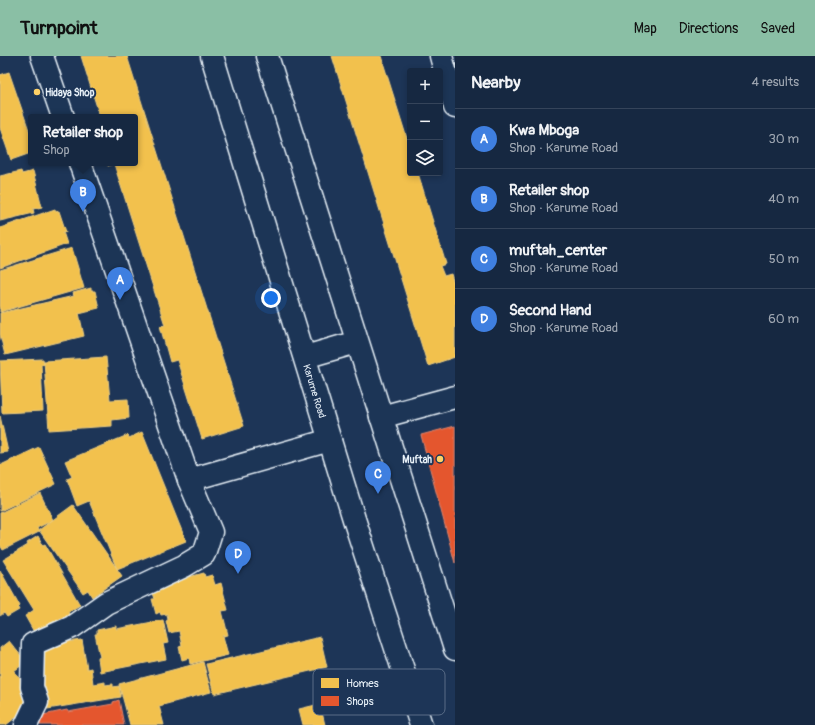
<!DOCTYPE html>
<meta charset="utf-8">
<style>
:root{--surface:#162841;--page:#23344c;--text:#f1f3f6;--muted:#9ea6b1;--line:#35445a;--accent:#8abfa5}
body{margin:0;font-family:Pangolin,sans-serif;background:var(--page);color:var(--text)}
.controls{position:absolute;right:12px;top:12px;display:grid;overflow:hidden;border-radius:4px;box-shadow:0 2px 6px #0003}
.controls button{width:36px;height:36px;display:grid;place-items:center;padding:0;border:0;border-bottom:1px solid var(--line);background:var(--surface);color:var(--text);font:20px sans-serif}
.you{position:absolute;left:271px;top:242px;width:14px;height:14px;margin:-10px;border:3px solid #fff;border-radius:50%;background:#1a73e8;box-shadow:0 0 0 6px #1a73e833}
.badge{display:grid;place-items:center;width:26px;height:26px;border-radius:50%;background:var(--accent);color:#fff;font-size:13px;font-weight:700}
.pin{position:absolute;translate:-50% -33px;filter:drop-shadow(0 1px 2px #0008)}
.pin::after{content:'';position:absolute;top:21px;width:14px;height:12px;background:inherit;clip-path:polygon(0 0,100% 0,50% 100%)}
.popup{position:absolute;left:28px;top:58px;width:110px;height:52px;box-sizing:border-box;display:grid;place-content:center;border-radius:4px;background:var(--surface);filter:drop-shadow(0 1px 3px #0005);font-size:13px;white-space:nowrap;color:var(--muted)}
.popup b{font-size:15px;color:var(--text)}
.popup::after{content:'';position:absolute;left:50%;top:100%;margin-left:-8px;border:8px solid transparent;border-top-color:var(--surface)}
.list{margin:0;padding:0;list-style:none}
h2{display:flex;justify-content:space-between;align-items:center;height:52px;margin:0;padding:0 16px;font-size:17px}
h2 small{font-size:13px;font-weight:400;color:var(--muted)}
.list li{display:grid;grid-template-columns:26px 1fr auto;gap:12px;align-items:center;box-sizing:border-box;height:60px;padding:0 16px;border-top:1px solid var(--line)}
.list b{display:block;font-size:15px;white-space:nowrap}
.list p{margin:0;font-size:13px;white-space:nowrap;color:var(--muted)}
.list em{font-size:13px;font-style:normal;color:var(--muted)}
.icon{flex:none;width:22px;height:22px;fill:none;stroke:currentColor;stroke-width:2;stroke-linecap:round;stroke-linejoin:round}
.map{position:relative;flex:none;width:455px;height:669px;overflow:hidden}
header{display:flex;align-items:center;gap:24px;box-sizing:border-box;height:56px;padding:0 20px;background:var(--accent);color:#111}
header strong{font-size:19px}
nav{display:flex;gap:22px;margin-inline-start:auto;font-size:14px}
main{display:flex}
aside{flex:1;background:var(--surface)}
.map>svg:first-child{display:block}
.homes{fill:#f2c14e;stroke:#efcf81}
.shops{fill:#e4572e;stroke:#e5856b}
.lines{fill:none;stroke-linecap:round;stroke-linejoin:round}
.minor-casing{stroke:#e8f1f8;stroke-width:25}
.major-casing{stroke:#e8f1f8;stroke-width:25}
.minor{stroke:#1d3557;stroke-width:22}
.major{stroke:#1d3557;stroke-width:22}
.poi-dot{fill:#ffd166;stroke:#1d3557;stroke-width:1.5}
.labels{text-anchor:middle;stroke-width:4;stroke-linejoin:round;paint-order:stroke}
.poi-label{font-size:10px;font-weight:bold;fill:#e8f1f8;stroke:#1d3557;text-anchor:start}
.street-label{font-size:10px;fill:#e8f1f8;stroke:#1d3557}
.key{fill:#1d3557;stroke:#5a6d87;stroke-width:1}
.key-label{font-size:11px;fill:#e8f1f8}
</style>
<header>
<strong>Turnpoint</strong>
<nav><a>Map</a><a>Directions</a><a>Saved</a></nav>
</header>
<main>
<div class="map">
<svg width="455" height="669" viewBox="0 0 455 669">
<rect width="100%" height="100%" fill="#1d3557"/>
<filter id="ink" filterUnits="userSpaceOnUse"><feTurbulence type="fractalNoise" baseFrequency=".025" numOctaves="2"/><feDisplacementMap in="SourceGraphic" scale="8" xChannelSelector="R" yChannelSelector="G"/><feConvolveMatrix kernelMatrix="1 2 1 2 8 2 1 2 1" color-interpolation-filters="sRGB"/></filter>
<g filter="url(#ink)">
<g class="homes">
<path d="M81,0h46l117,370 -42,13 -25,-79 -7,2 -10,-36 5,-1 -51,-161 -6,2 -1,-3h28v-46h-35z"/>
<path d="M332,0h49l29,92v25h8l28,91 -6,2 4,10 7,-2 4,14v69l-27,9z"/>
<path d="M9,16l22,64v17l-20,7 -11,-32v-53z"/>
<path d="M21,115l1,3 11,-3 9,36 -9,2 1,4 -34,8v-45z"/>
<path d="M55,153l1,3 3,-1 7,21h-3l4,12 -67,24v-40z"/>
<path d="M72,192l12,40 -84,24v-42z"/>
<path d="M91,232v3h4l4,17 -20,5 5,23 -79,19 -5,-20v-22l74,-17 -1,-3z"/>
<path d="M106,301l4,43 18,-1 1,19 -17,2v6l-63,4 -5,-69z"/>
<path d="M43,303l1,5h-3l2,47 -41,2 -2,-52z"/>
<path d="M0,360l8,36 -8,1z"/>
<path d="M142,376l44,109 -69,28 -28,-68 -12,5 -10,-27 5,-2 -7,-16 63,-26 1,3z"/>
<path d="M39,391l17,37 -56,27v-49l1,3z"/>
<path d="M40,437l13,27 -16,8 2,4 -36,18 -3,-5v-32z"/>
<path d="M73,449l49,71 -30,21 -4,-7 -5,3 -44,-63z"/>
<path d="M38,480l5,9 2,-1 35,61 -12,7 4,7 -24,15 -4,-8 -10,6 -9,-16 9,-6 -31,-50 25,-15 -1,-2z"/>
<path d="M0,514l20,36 -2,2 1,2 -12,7 -3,-4 -4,3z"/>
<path d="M204,517l1,4 7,-2 3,10 6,-2 7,27 -6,1 6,24 -5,1 5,19 -38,9 -1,-6 -7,2 -3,-13 3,-1 -3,-15 -10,2 -3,-12 2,-1 -1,-6 -6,1 -1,-3 -4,2 -4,-15h3l-4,-12z"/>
<path d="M163,564l5,23 -5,1 3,15 -66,13 -2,-14 2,-1 -5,-23h2v-4l19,-4v3z"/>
<path d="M320,581l7,30 -113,27 -8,-30z"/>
<path d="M82,584l5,29 4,-1 2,16 12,-2v3l8,-1v3l6,-1 2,11 -80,13 -7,-63z"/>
<path d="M9,585l17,21 -12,9 23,30 -31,24h-6v-77z"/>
<path d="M203,606l8,30 -52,14 5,19h-34l-11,-41z"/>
<path d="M320,648l5,21h-22l-4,-16z"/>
</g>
<g class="shops">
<path d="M455,370v137l-34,-128z"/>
<path d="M119,644l5,25h-84l-1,-8h5l-1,-2 24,-5 1,2 45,-8v-2z"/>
</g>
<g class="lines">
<g class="minor-casing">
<g id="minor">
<path d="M42,0l21,61"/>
<path d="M441,0l14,51"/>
<path d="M80,107l109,317"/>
<path d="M381,361l74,-20"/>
<path d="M26,669l11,-23 -5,-15 1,-43 39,-17 34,-24 78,-37 20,-12 7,-22 -22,-52 141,-40"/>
</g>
</g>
<g class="major-casing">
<g id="major">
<path d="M212,0l142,463 67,206"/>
<path d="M267,0l188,593"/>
<path d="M305,301l52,-15"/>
</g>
</g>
<use href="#minor" class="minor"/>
<use href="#major" class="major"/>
</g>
</g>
<g class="poi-dot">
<circle cx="37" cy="36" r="4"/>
<circle cx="440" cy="403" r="4"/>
</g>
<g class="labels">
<g class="poi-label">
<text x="45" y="40">Hidaya Shop</text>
<text x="432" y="407" text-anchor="end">Muftah</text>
</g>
<g class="street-label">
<text transform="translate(315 335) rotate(73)" y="4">Karume Road</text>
</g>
</g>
<rect x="313" y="613" width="132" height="46" rx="6" class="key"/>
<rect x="321" y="622" width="18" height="10" fill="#f2c14e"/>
<rect x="321" y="640" width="18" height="10" fill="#e4572e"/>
<g class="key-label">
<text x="346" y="631">Homes</text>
<text x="346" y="649">Shops</text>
</g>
</svg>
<div class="controls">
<button>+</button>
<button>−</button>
<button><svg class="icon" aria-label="layers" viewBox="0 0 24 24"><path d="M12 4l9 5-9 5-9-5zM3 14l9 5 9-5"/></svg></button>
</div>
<div class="you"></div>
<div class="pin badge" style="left:120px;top:244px;background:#3f7fe0">A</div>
<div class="pin badge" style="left:83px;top:156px;background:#3f7fe0">B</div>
<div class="popup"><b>Retailer shop</b>Shop</div>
<div class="pin badge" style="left:378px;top:438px;background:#3f7fe0">C</div>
<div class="pin badge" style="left:238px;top:518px;background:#3f7fe0">D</div>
</div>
<aside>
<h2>Nearby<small>4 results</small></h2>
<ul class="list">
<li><span class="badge" style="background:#3f7fe0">A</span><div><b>Kwa Mboga</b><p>Shop · Karume Road</p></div><em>30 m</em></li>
<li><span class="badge" style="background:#3f7fe0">B</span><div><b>Retailer shop</b><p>Shop · Karume Road</p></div><em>40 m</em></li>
<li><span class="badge" style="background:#3f7fe0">C</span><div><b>muftah_center</b><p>Shop · Karume Road</p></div><em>50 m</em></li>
<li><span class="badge" style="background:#3f7fe0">D</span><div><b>Second Hand</b><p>Shop · Karume Road</p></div><em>60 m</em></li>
</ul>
</aside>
</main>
